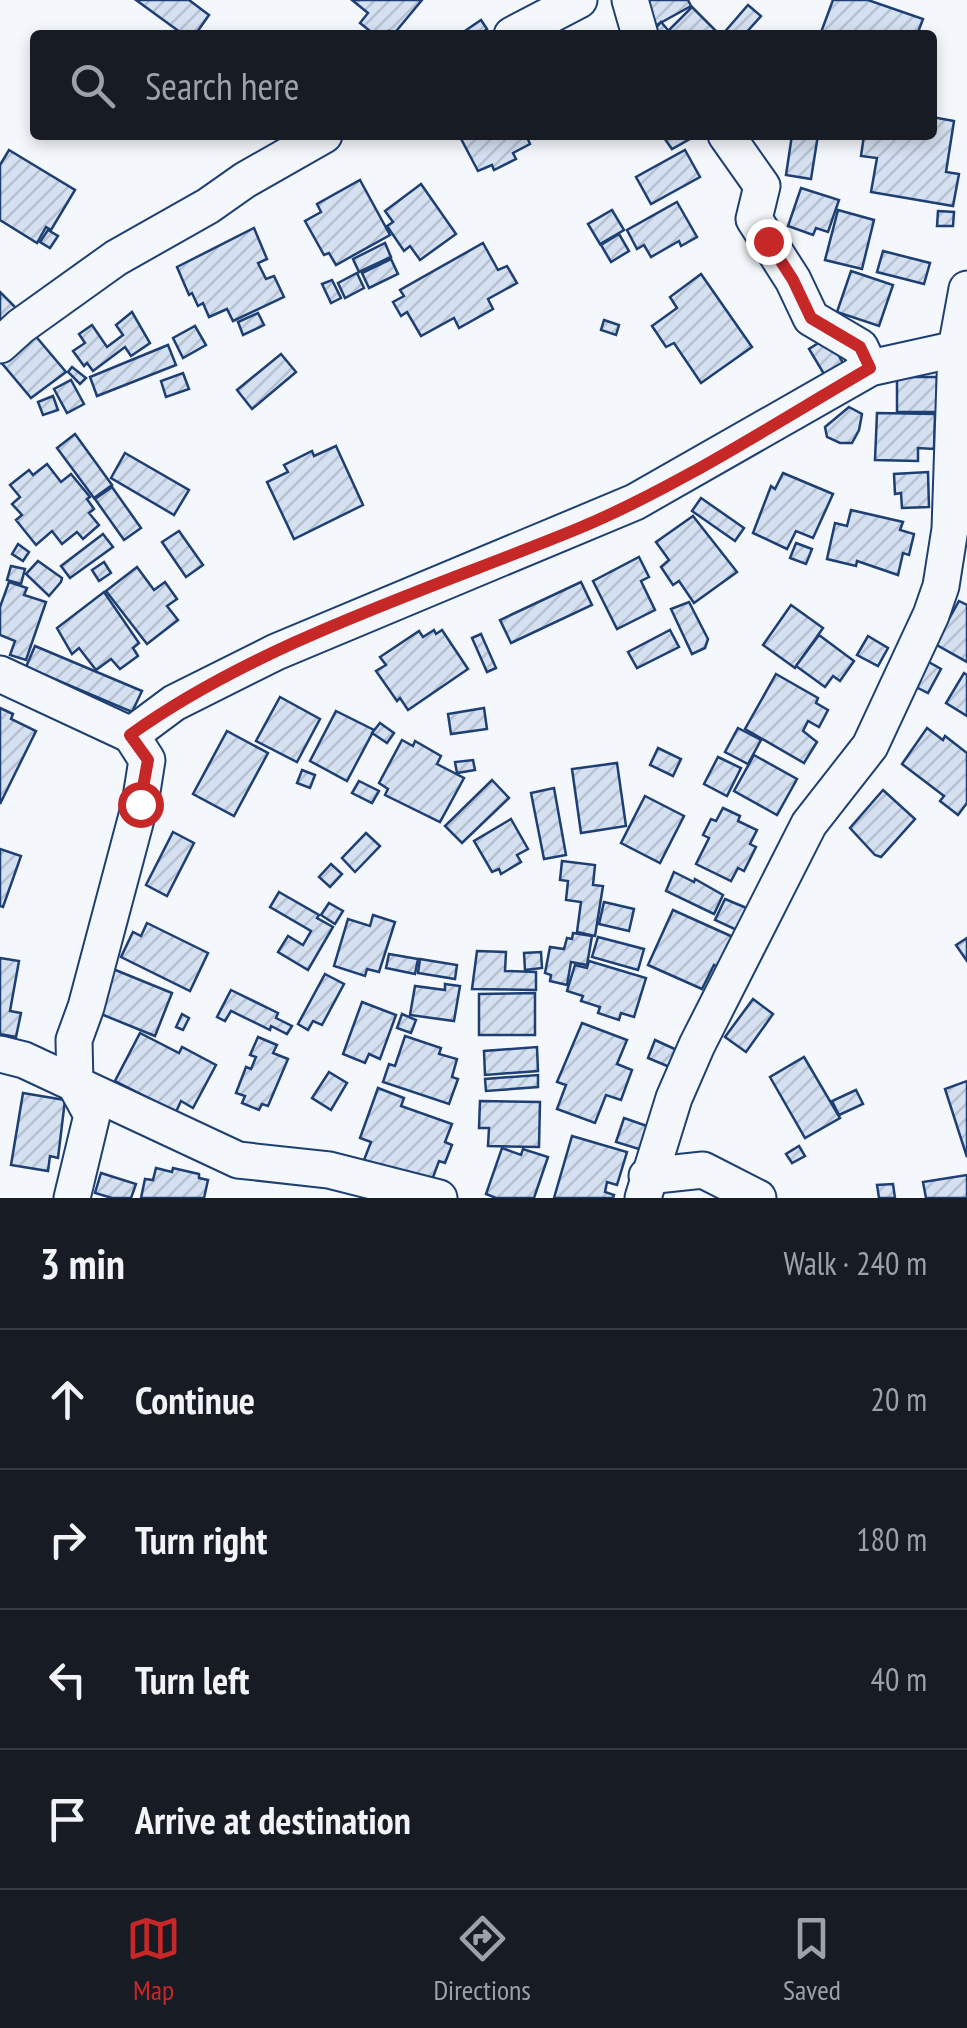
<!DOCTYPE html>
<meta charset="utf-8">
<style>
:root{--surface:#171b24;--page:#242831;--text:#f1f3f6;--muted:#9ea1a6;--line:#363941;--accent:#c62828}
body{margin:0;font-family:"PT Sans Narrow",sans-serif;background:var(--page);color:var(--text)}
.stop{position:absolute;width:30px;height:30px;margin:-22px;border:8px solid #c62828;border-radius:50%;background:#fff}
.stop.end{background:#c62828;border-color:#fff;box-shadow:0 2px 10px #0008}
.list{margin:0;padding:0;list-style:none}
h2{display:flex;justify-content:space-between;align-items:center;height:130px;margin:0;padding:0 40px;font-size:42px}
h2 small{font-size:32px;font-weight:400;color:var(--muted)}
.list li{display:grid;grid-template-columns:65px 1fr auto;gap:30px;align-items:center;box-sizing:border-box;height:140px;padding:0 40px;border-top:2px solid var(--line)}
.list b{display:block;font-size:38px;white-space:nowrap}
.list em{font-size:32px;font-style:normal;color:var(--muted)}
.icon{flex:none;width:55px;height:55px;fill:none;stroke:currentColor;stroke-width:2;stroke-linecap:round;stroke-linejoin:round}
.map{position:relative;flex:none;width:967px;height:1198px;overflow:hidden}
.search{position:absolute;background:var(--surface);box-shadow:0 5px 15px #0003;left:30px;right:30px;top:30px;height:110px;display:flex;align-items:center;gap:25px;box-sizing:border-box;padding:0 35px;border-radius:10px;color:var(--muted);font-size:38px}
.sheet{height:690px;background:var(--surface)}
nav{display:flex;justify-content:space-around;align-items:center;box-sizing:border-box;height:140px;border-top:2px solid var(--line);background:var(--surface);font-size:28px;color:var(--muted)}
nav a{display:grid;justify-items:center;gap:5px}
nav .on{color:var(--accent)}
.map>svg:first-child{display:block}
.building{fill:url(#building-hatch);stroke:#1d3f73;stroke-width:2.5}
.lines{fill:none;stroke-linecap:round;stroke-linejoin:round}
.minor-casing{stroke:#1d3f73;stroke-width:39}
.minor{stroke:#f4f7fb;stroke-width:35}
.route{stroke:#c62828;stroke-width:12}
</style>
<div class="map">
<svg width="967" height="1198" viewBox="0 0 967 1198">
<defs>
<pattern id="building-hatch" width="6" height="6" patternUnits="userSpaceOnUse" patternTransform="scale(2.5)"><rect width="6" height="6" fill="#d5e0f0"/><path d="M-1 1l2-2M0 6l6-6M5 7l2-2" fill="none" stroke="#b6c1d1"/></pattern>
</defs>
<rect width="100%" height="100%" fill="#f4f7fb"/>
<g class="building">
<path d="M136,0h53l20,15 -14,20h-11z"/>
<path d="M352,0h70l-29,35 -4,-4 -3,4h-11l-15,-12 8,-10z"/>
<path d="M640,0h48l3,6 -38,21z"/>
<path d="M833,0h35l55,19 -6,16h-97z"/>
<path d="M748,5l13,11 -17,19h-22z"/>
<path d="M692,7l28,28h-56z"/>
<path d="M481,20l6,9 -8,6h-20z"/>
<path d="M661,22l7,8 -6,5h-12z"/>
<path d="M932,117l22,4 -8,51 13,2 -6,32 -82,-14 6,-34 -16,-2 3,-21h68z"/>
<path d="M459,135h67l4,9 -17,9 3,6 -22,11 -2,-5 -14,6z"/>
<path d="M662,135h35l-25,14z"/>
<path d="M792,135h26l-7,44 -25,-4z"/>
<path d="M9,150l66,40 -24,40 -5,-3 -9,16 -37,-23v-55z"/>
<path d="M685,150l15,27 -49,27 -15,-27z"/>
<path d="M360,180l30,55 -54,30 -7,-12 -5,2 -19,-34 16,-9 -4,-8z"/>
<path d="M421,184l35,50 -36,26 -10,-14 -6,5 -17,-25 6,-4 -8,-11z"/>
<path d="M801,188l38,12 -11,32 -12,-4 -3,7 -25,-9z"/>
<path d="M677,202l20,35 -16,9 -2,-5 -28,16 -7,-12 -7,4 -10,-19z"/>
<path d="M612,210l12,20 -24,14 -12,-20z"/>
<path d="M838,210l36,10 -12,49 -37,-9z"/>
<path d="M938,211l16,1 -1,14h-16z"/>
<path d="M254,228l13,31 -9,4 8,16 8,-3 10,21 -51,24 -6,-12 -18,8 -6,-14 -5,3 -6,-13 -3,2 -12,-28z"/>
<path d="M48,230l10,6 -8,12 -10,-6z"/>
<path d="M619,234l10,17 -18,11 -10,-17z"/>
<path d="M385,243l6,14 -32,15 -6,-13z"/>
<path d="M483,243l15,27 9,-4 10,17 -29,16 5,10 -34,19 -5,-10 -33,18 -14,-24 -6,4 -8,-14 11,-6 -4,-6z"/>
<path d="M883,251l47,12 -6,21 -47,-12z"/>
<path d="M391,259l7,15 -29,14 -7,-15z"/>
<path d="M851,271l42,14 -14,41 -42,-14z"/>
<path d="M357,273l7,15 -19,10 -7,-15z"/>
<path d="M701,274l51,73 -51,36 -27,-40 -8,4 -14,-21 25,-18 -7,-11z"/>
<path d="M332,280l9,18 -10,5 -9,-19z"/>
<path d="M0,292l16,16 -16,16z"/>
<path d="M132,312l18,31 -19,13 -6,-9 -32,24 -6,-8 -3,3 -11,-15 12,-8 -6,-9 13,-9 15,22 16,-12 -7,-10z"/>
<path d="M258,313l6,12 -21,10 -5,-13z"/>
<path d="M604,320l15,5 -3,10 -15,-5z"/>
<path d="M195,326l11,19 -23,13 -10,-20z"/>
<path d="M33,333l33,39 -35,26 -31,-37z"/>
<path d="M828,337l18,31 -19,11 -18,-30z"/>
<path d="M168,345l8,20 -79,31 -7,-19z"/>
<path d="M281,354l15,18 -44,37 -15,-19z"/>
<path d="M72,367l14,11 -6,6 -12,-12z"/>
<path d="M183,373l6,16 -23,8 -5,-16z"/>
<rect x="897" y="377" width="40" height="35"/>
<path d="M71,380l13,24 -17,9 -13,-24z"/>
<path d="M53,396l5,14 -15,5 -5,-13z"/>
<path d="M849,407l13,7 -3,16 -7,13h-12l-13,-6 -2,-10z"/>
<path d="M877,413l58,1 -1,35 -16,-1v13l-43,-1z"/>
<path d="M75,434l37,51 -18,13 -37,-50z"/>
<path d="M336,446l27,59 -69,34 -27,-57 21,-10 -4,-7 28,-14 2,5z"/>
<path d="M125,453l64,37 -15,25 -63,-37z"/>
<path d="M47,464l14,18 10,-8 19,23 -3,2 7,10 -5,4 10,12 -16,14 -6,-7 -15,12 -10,-13 -16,14 -20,-25 6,-5 -10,-11 8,-7 -10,-12 19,-15 4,5z"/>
<path d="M928,472l1,35 -27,1 -1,-15 -6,1 -1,-20z"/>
<path d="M783,473l50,21 -20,44 -17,-7 -9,18 -34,-16 18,-47 4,3z"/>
<path d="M112,487l29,41 -17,12 -29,-41z"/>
<path d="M701,498l43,30 -9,13 -43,-30z"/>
<path d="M851,510l52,12 -3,8 14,4 -5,21 -6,-2 -5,22 -41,-14 -1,5 -29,-7 8,-36 12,3z"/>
<path d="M693,516l44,56 -43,31 -15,-22 -6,4 -12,-18 8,-7 -13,-18z"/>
<path d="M179,531l24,34 -17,12 -24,-35z"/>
<path d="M103,534l10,13 -43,31 -9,-12z"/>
<path d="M796,543l16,6 -6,15 -16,-6z"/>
<path d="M18,544l11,8 -6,9 -11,-7z"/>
<path d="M639,557l10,20 -8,4 14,29 -38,19 -24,-48z"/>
<path d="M38,561l24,17 -1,4 -12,14 -23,-22z"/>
<path d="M104,562l7,11 -12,8 -7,-11z"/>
<path d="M11,566l14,3 -4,15 -14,-4z"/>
<path d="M137,567l17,23 11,-8 12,17 -10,7 11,14 -31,24 -41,-53z"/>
<path d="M9,582l18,6 -3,7 22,7 -20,58 -16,-5 5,-14 -15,-6v-28z"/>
<path d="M581,582l11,23 -81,38 -11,-23z"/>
<path d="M104,592l35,51 -6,5 5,8 -18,13 -9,-10 -15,11 -17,-22 -7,6 -15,-26z"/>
<path d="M959,601l8,4v57l-32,-18z"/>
<path d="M689,602l19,37 -3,9 -13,6 -21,-45z"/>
<path d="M791,605l32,23 -28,40 -32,-23z"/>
<path d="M434,630l2,4 6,-4 26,39 -60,41 -8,-12 -3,3 -21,-30 10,-6 -6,-8 39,-26 4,6z"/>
<path d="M670,630l9,17 -42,21 -9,-16z"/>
<path d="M481,634l15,34 -9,4 -15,-34z"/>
<path d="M819,635l35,26 -14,20 -7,-5 -8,11 -29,-21z"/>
<path d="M868,636l20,12 -10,18 -21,-11z"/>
<path d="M35,646l107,45 -10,21 -106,-45z"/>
<path d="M927,661l14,8 -13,24 -14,-7z"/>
<path d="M964,673l3,2v41l-21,-13z"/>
<path d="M776,674l42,24 -2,5 12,7 -9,17 -11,-6 -5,10 14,11 -13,21 -59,-34z"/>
<path d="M280,697l40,22 -23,43 -41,-21z"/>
<path d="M0,708l13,6 -2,5 25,12 -36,73z"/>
<path d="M484,708l3,21 -36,5 -3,-20z"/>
<path d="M336,711l38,19 -27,51 -37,-20z"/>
<path d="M380,723l14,10 -7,10 -15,-10z"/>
<path d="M738,728l23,12 -13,24 -23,-12z"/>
<path d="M927,728l16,12 2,-4 22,17v50l-9,12 -18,-14 4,-5 -42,-32z"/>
<path d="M227,731l41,22 -34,63 -41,-22z"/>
<path d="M402,740l11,6 2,-5 26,15 -4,8 27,14 -24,44 -55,-27 3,-6 -9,-6z"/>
<path d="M658,748l23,11 -8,17 -23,-11z"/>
<path d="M754,755l43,24 -20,36 -43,-24z"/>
<path d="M718,757l23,11 -14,28 -23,-12z"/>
<path d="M473,760l2,10 -18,3 -2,-11z"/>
<path d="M617,763l9,63 -45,7 -9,-64z"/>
<path d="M302,770l13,5 -5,13 -13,-5z"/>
<path d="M492,780l17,18 -47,45 -17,-17z"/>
<path d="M359,781l20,10 -7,12 -20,-10z"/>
<path d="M554,788l12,67 -22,4 -13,-66z"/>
<path d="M883,790l32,29 -34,38 -6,-2 -25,-27z"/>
<path d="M645,796l39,20 -24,47 -39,-20z"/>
<path d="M723,808l17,8 -2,5 19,9 -7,14 6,3 -12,24 -6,-3 -7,13 -35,-17 13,-26 -6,-3 8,-16 5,2z"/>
<path d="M511,819l17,30 -11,6 4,7 -20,12 -2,-5 -7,3 -18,-31z"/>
<path d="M173,832l21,11 -27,53 -21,-11z"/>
<path d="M366,833l14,13 -25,26 -13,-14z"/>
<path d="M0,849l21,7 -18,51 -3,-1z"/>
<path d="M562,861l33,4 -2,20 10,1 -8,50 -18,-4 4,-30 -15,-2 2,-19 -8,-1z"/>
<path d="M331,864l11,10 -12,13 -11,-10z"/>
<path d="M674,872l20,10 1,-3 28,16 -9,19 -48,-23z"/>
<path d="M279,892l40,23 -2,3 16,9 -25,43 -30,-18 10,-16 15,9 8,-14 -41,-24z"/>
<path d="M725,899l24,10 -10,22 -24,-11z"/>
<path d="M604,902l30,7 -5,22 -30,-7z"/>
<path d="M329,903l14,8 -8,13 -14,-9z"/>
<path d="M673,910l60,27 -13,31 -6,-3 -12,24 -54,-24z"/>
<path d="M373,915l22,7 -16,50 -12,-3 -2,7 -31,-10 14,-47 22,7z"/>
<path d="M147,923l61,30 -18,38 -69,-34 12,-25 8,4z"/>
<path d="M573,933l19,3 -5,29 -16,-3 -4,23 -17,-4 1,-6 -6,-2 5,-26 14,2 3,-11 5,1z"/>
<path d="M598,937l46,12 -6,21 -46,-13z"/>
<path d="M967,938v23l-11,-16z"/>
<path d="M477,951l29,1 -1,19 31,1v18l-64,-1z"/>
<path d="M541,952l1,16 -17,2 -1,-17z"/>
<path d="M389,954l29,5 -3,15 -29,-6z"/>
<path d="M0,958l19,3 -9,50 11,2 -5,24 -16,-3z"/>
<path d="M420,959l37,6 -2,14 -37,-6z"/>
<path d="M589,961l57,17 -12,39 -13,-4 -2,7 -21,-7 2,-6 -19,-6 2,-5 -16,-5 8,-26 12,3z"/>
<path d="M113,969l59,24 -17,43 -59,-24z"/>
<path d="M325,974l19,10 -22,41 -9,-4 -5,9 -10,-6z"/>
<path d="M445,984l15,2 -6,35 -44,-6 5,-29 30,4z"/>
<path d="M231,990l47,23 -2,5 16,8 -5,8 -16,-8 -1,4 -39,-19 -6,10 -8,-4z"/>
<path d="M535,993v42h-56v-41z"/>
<path d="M753,999l20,15 -27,38 -21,-15z"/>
<path d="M362,1002l34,13 -16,44 -11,-5 -4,9 -22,-9z"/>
<path d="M182,1014l7,4 -6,12 -7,-3z"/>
<path d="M402,1014l14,6 -5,13 -14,-5z"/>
<path d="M582,1023l45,17 -10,24 15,6 -11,30 -15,-5 -11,28 -38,-14 9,-24 -9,-3z"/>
<path d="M140,1033l39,20 3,-6 34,18 -23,43 -12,-7 -5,11 -61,-31z"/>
<path d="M405,1036l36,12 -2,6 18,5 -5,18 6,2 -9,25 -66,-22 6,-18 6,2z"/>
<path d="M258,1037l19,8 -4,8 15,6 -20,47 -6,-2 -3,6 -17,-7 3,-7 -9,-3 10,-26 5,2 5,-12 -6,-2z"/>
<path d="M655,1040l24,11 -7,17 -24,-10z"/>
<path d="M537,1047l1,24 -53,4 -1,-24z"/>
<path d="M804,1057l36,61 -35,20 -35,-61z"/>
<path d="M329,1072l18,11 -16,27 -19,-12z"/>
<path d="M538,1075v12l-52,4 -1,-12z"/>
<path d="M967,1081v76l-22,-68z"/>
<path d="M378,1088l26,10 -3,8 51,18 -7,18 7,3 -7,18 -6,-2 -7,19h-15l-53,-20 7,-18 -11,-4z"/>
<path d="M856,1090l7,14 -24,11 -7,-14z"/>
<path d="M23,1093l42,7 -7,58 -8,-2 -2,15 -37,-6z"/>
<path d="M480,1101l60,1 -1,45 -51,-1 1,-18h-10z"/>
<path d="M624,1118l26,9 -8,23 -26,-8z"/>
<path d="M572,1136l55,16 -10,33 -10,-3 -2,10 9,3 -1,3h-59z"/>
<path d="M799,1146l6,10 -13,7 -6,-9z"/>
<path d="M502,1148l19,7 2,-6 25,8 -14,41h-38l-10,-4z"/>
<path d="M156,1168l16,4 1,-4 26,6v4l9,2 -4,18h-63l4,-19 8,1z"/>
<path d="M101,1173l35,11 -5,14h-19l-17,-5z"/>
<path d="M967,1175v23h-41l-3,-16z"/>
<path d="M893,1184l2,14h-16l-2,-13z"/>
</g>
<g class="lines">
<g class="minor-casing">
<g id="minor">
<path d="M630,0l10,35"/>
<path d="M512,35l67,-35"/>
<path d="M726,135l36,51 -8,33 39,61 18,38 49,29 10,21"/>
<path d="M0,345l21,-19 95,-68 92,-52 37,-26 79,-45"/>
<path d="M0,674l131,61 43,-32 102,-51 359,-150 235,-134 86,-19"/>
<path d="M0,1054l24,6 214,100 91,10 110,28"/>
<path d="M647,1176l56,-6 55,28"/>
<path d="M72,1198l20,-83 -17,-31 -1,-44 12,-33 54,-203 7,-44 -16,-25"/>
<path d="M643,1198l31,-100 23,-53 112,-221 61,-78 61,-131 10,-29 9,-57 6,-180 11,-60"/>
</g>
</g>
<use href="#minor" class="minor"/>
</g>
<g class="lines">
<path class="route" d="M140,804l8,-44 -18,-25c129,-93 301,-146 447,-206 99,-41 200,-107 293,-161l-10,-21 -49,-29 -18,-38 -25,-39"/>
</g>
</svg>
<div class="stop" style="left:140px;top:804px"></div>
<div class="stop end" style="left:768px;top:241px"></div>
<div class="search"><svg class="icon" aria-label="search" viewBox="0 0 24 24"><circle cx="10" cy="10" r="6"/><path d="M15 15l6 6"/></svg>Search here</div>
</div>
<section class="sheet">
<h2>3 min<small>Walk · 240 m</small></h2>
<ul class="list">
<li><svg class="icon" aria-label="ahead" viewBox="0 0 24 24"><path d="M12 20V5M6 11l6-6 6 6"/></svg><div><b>Continue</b></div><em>20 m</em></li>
<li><svg class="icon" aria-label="right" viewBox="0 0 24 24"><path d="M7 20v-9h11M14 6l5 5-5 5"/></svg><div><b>Turn right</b></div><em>180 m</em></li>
<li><svg class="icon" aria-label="left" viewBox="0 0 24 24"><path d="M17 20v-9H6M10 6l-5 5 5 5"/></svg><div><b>Turn left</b></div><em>40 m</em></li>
<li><svg class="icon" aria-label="arrive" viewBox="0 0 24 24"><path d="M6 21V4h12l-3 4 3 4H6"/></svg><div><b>Arrive at destination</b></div></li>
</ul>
</section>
<nav>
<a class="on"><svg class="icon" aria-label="map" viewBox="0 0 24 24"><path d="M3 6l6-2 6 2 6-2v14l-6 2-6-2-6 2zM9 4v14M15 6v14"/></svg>Map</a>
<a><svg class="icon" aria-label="directions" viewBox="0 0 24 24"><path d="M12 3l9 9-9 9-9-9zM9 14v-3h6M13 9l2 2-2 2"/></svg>Directions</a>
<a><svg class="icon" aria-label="saved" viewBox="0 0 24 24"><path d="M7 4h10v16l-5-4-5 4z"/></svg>Saved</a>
</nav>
